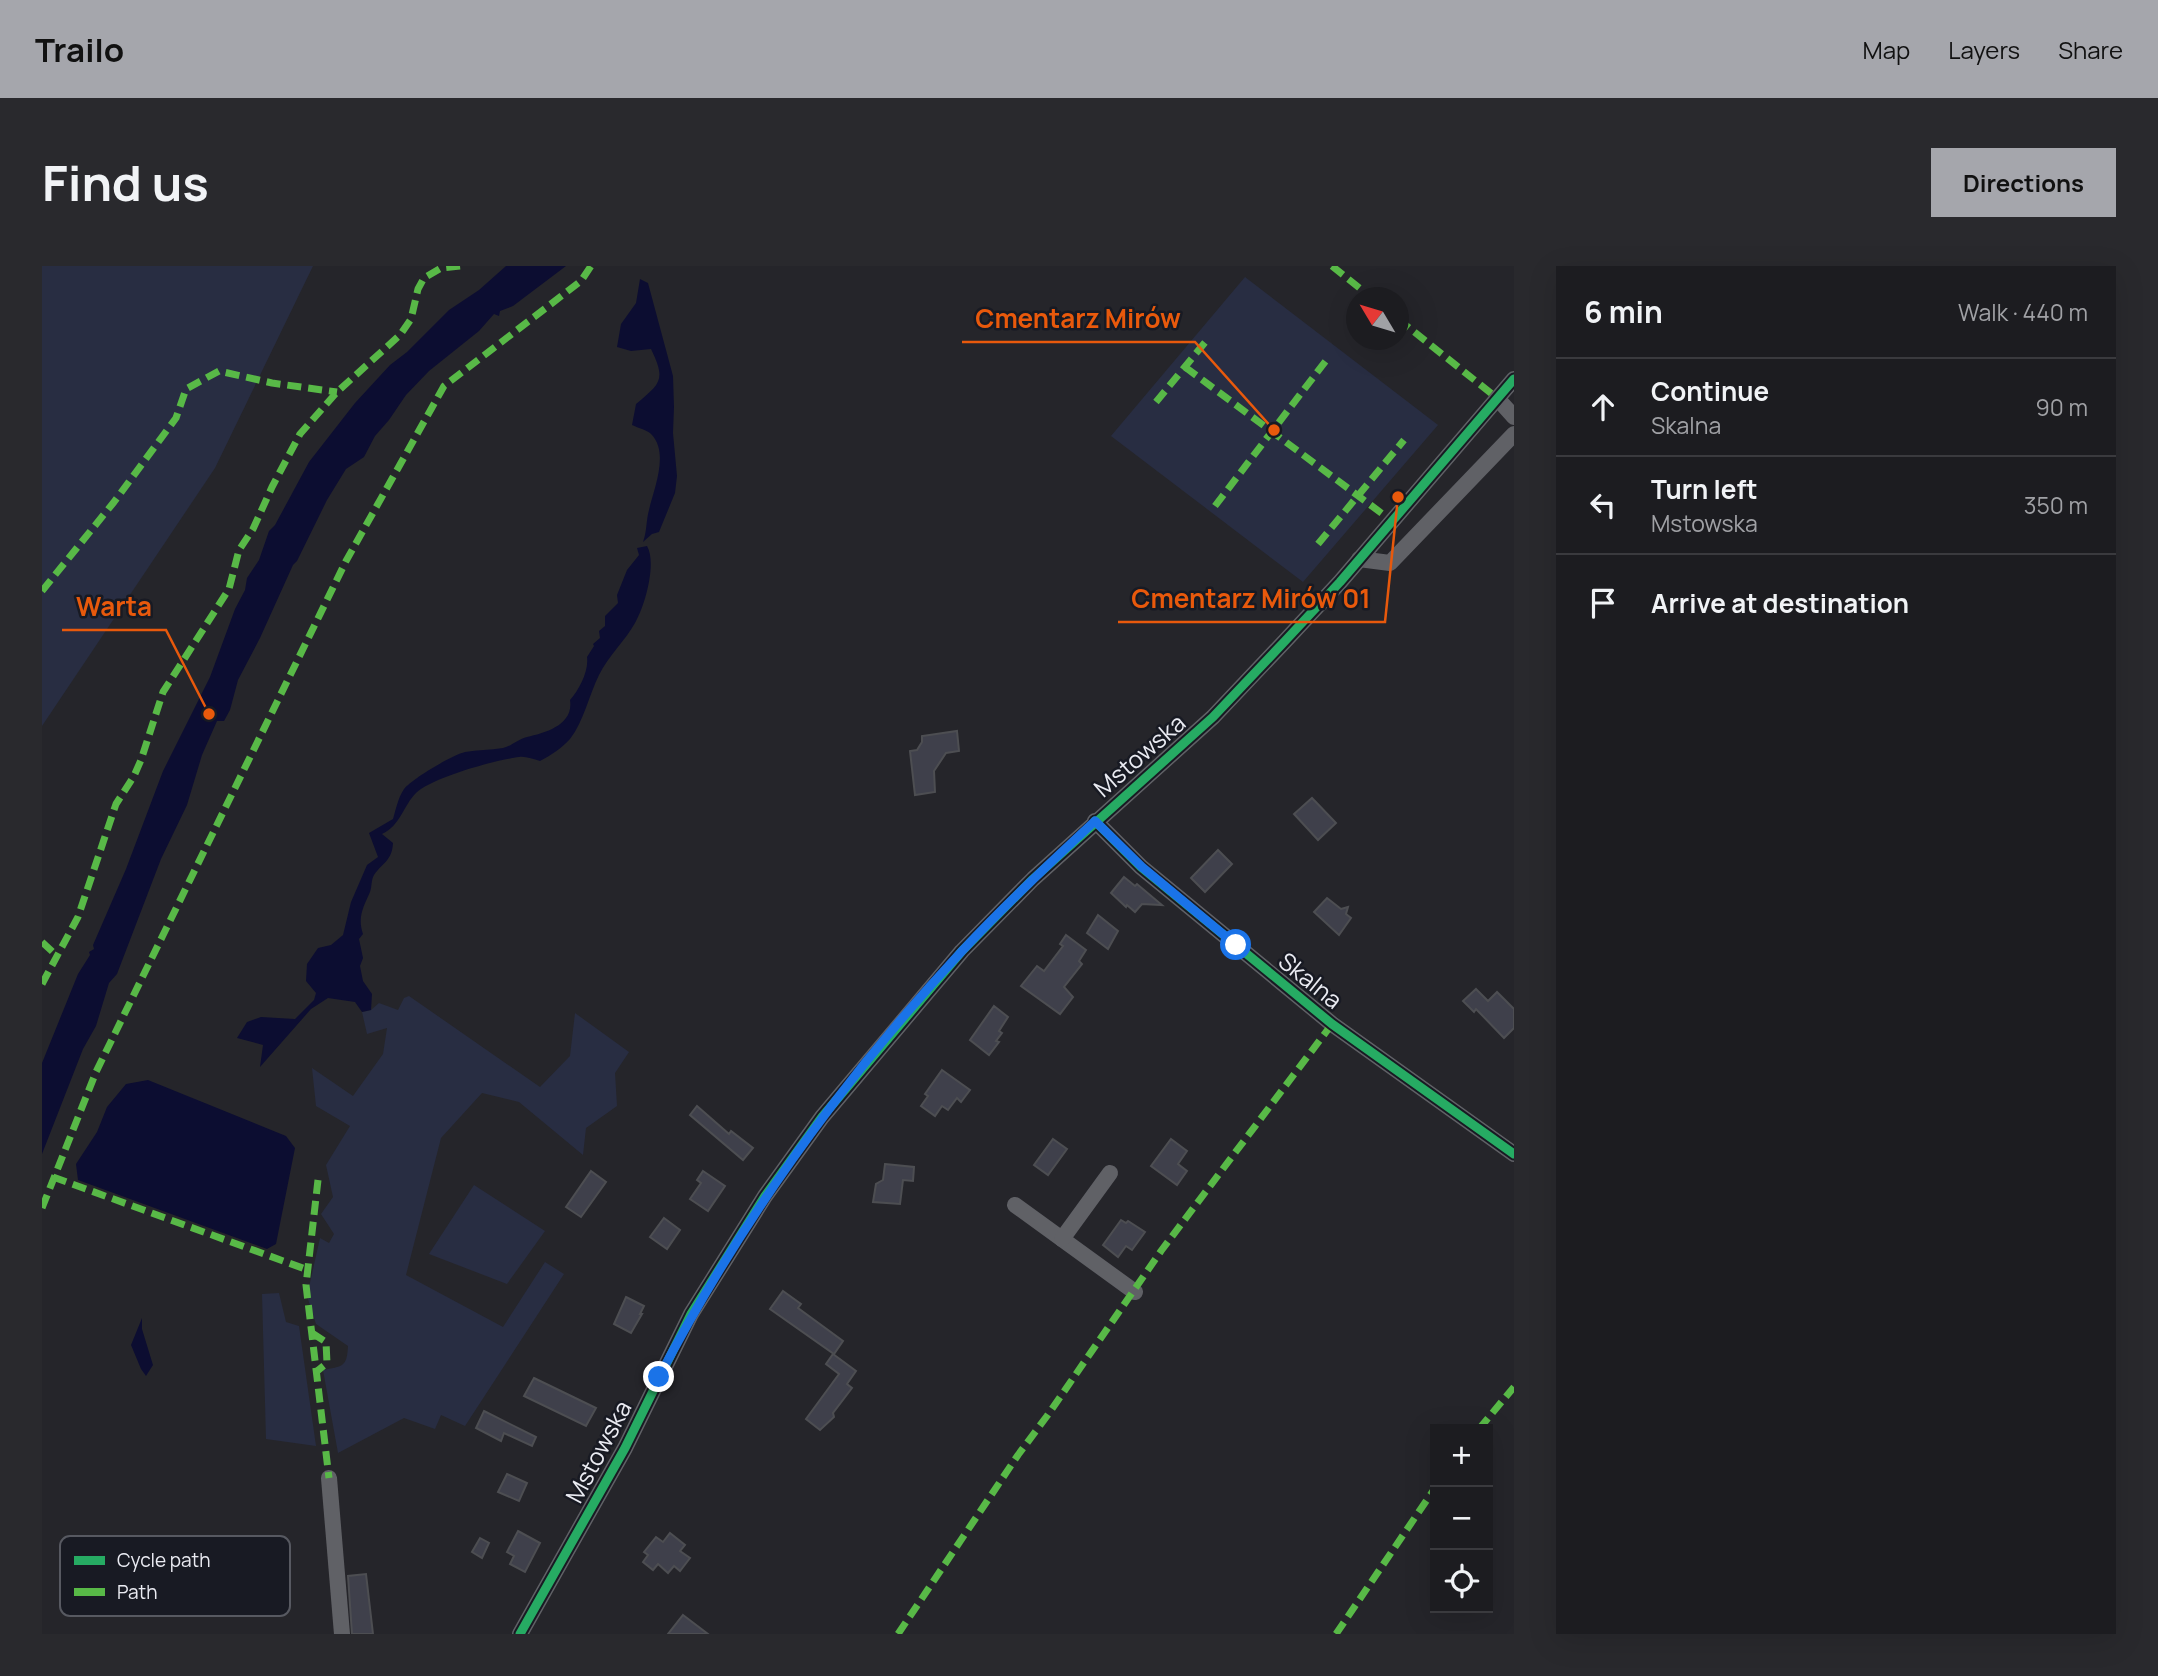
<!DOCTYPE html>
<meta charset="utf-8">
<style>
:root{--surface:#1c1c20;--page:#29292d;--text:#f1f3f6;--muted:#a0a1a5;--line:#3a3a3e;--accent:#a5a6ac}
body{margin:0;font-family:Manrope,sans-serif;background:var(--page);color:var(--text)}
.controls{position:absolute;right:21px;bottom:21px;display:grid;overflow:hidden;border-radius:0px;box-shadow:0 7px 28px #0002}
.controls button{width:63px;height:63px;display:grid;place-items:center;padding:0;border:0;border-bottom:2px solid var(--line);background:var(--surface);color:var(--text);font:35px sans-serif}
.compass{position:absolute;left:1304px;top:21px;width:63px;height:63px;border-radius:50%;background:var(--surface);box-shadow:0 7px 28px #0002;rotate:308deg}
.stop{position:absolute;width:21px;height:21px;margin:-16px;border:5px solid #1a73e8;border-radius:50%;background:#fff}
.stop.end{background:#1a73e8;border-color:#fff;box-shadow:0 2px 7px #0008}
.list{margin:0;padding:0;list-style:none}
h2{display:flex;justify-content:space-between;align-items:center;height:91px;margin:0;padding:0 28px;font-size:30px}
h2 small{font-size:23px;font-weight:400;color:var(--muted)}
.list li{display:grid;grid-template-columns:46px 1fr auto;gap:21px;align-items:center;box-sizing:border-box;height:98px;padding:0 28px;border-top:2px solid var(--line)}
.list b{display:block;font-size:26px;white-space:nowrap}
.list p{margin:0;font-size:23px;white-space:nowrap;color:var(--muted)}
.list em{font-size:23px;font-style:normal;color:var(--muted)}
.icon{flex:none;width:38px;height:38px;fill:none;stroke:currentColor;stroke-width:2;stroke-linecap:round;stroke-linejoin:round}
.map{position:relative;flex:none;width:1472px;height:1368px;overflow:hidden;border-radius:0px}
header{display:flex;align-items:center;gap:42px;box-sizing:border-box;height:98px;padding:0 35px;background:var(--accent);color:#111}
header strong{font-size:33px}
nav{display:flex;gap:38px;margin-inline-start:auto;font-size:24px}
.intro{display:flex;align-items:center;justify-content:space-between;box-sizing:border-box;height:168px;padding:0 42px}
h1{margin:0;font-size:49px}
.button{padding:18px 32px;border-radius:0px;background:var(--accent);color:#111;font-size:24px;font-weight:700}
main{display:flex;gap:42px;padding:0 42px}
aside{flex:1;background:var(--surface);border-radius:0px;box-shadow:0 7px 28px #0002}
.map>svg:first-child{display:block}
.green{fill:#282d42}
.water{fill:#0c0d31}
.building{fill:#3f404b;stroke:#4d4e52;stroke-width:2}
.lines{fill:none;stroke-linecap:round;stroke-linejoin:round}
.minor{stroke:#606166;stroke-width:16}
.quiet{stroke:#58b947;stroke-width:7;stroke-dasharray:14 7;stroke-linecap:butt}
.cycleway-casing{stroke:#181a23;stroke-width:13}
.cycleway{stroke:#26ab63;stroke-width:9}
.route{stroke:#1a73e8;stroke-width:9}
.labels{text-anchor:middle;stroke-width:5;stroke-linejoin:round;paint-order:stroke}
.street-label{font-size:24px;fill:#eaebf2;stroke:#181a23}
.key{fill:#181a23;stroke:#575961;stroke-width:2}
.key-label{font-size:19px;fill:#eaebf2}
.leader{fill:none;stroke:#e8590c;stroke-width:2.5}
.callout-dot{fill:#e8590c;stroke:#181a23;stroke-width:2.5}
.callout-label{font-size:26px;text-anchor:middle;font-weight:bold;fill:#e8590c;stroke:#181a23;stroke-width:5;stroke-linejoin:round;paint-order:stroke}
</style>
<header>
<strong>Trailo</strong>
<nav><a>Map</a><a>Layers</a><a>Share</a></nav>
</header>
<div class="intro"><h1>Find us</h1><a class="button">Directions</a></div>
<main>
<div class="map">
<svg width="1472" height="1368" viewBox="0 0 1472 1368">
<rect width="100%" height="100%" fill="#25252a"/>
<g class="green">
<path d="M0,0h271l-98,202 -173,258z"/>
<path d="M1203,11l193,148 -135,157 -192,-146z"/>
<path d="M367,730l131,91 30,-31 5,-43 54,39 -14,21 2,33 -31,22 -3,27 -64,-53 -37,-9 -41,45 -35,137 97,52 42,-65 19,12 -99,152 -24,-11 -6,14 -31,-11 -66,35 -15,-83c19,-4 24,-2 25,-24l-32,-22 -9,-28 13,-58 9,5 5,-9 -13,-20 12,-17 -7,-32 24,-39 -34,-20 -4,-38 41,28 30,-42 4,-26 -20,6 -5,-22 9,-2 8,-7 19,7 6,-12z"/>
<path d="M432,919l71,46 -38,53 -78,-30z"/>
<path d="M237,1027l7,29 13,4 17,120 -50,-7 -4,-145z"/>
</g>
<g class="water">
<path d="M464,0h60l-53,40 -13,5 -1,5 -5,-2 -15,17 -50,40 -23,24 -17,25 -14,16 -11,21 -18,12 -19,31 -30,61 -4,4 -33,73 -22,42 -8,30 -6,11h-7l-15,34 -15,50 -26,54 -44,115 -8,9 -13,43 -13,23 -41,105v-91l36,-89 12,-19 -1,-3 5,-3 -1,-4 33,-76 37,-98 47,-94 25,-68 10,-19 2,-12 12,-18 10,-29 6,-6 34,-63 46,-59 35,-38 17,-13 42,-42 30,-20z"/>
<path d="M598,13l8,4 25,93 1,31 -1,26 4,43 -2,17 -16,39 -7,2 -9,8c4,-11 3,-21 6,-32 5,-22 20,-56 3,-75 -4,-5 -14,-7 -20,-10l4,-21c25,-21 30,-24 15,-55l-20,2 -14,-4 4,-23 15,-21z"/>
<path d="M605,280c10,17 -2,60 -12,77 -10,18 -26,32 -36,52 -10,20 -15,46 -29,64 -9,10 -19,16 -30,22 -7,-2 -15,-5 -21,-4 -23,3 -86,20 -103,36 -13,13 -15,32 -34,41l11,9c-1,18 -10,19 -19,32 -3,5 -2,12 -4,17 -6,14 -13,25 -7,42l-4,5 4,19 -3,8 3,15 9,13 -1,16 -9,2 -7,-10 -27,-4 -17,11 -51,58 3,-22 -26,-7 10,-16 14,-5 34,2 19,-19 2,-7 -10,-12 1,-17 11,-16 13,-3 12,-10 8,-33 16,-37 11,-8 -9,-24 24,-14c3,-10 5,-21 11,-30 8,-10 48,-34 61,-37 12,-2 25,-2 38,-4 9,-2 15,-9 24,-11 18,-4 47,-12 43,-37 9,-10 19,-29 17,-43l7,-11 -1,-2 7,-6 -1,-7 6,-5v-10l13,-13 -1,-8 10,-25 12,-15 -2,-7z"/>
<path d="M106,814l138,56 9,12 -19,96 -9,5 -189,-69 -2,-16 21,-32 10,-25 19,-23z"/>
<path d="M100,1052v11l11,36 -7,11 -5,-7 -10,-24z"/>
</g>
<g class="building">
<path d="M915,465l2,20 -13,2 -12,18 1,21 -20,3 -5,-44 7,-1 5,-8v-6z"/>
<path d="M1270,532l24,25 -18,17 -24,-26z"/>
<path d="M1176,584l14,14 -27,28 -14,-14z"/>
<path d="M1082,611l11,9 2,-2 25,21 -20,-1 -7,8 -8,-7 -1,2 -15,-14z"/>
<path d="M1285,632l14,11 7,-2 -2,7 5,4 -12,17 -25,-23z"/>
<path d="M1056,649l20,16 -10,18 -21,-16z"/>
<path d="M1024,669l20,15 -7,11 3,3 -18,23 9,10 -13,17 -39,-28 16,-20 7,5 19,-25 -3,-2z"/>
<path d="M1434,723l12,12 9,-9 17,17v19l-10,10 -28,-29 -2,3 -11,-11z"/>
<path d="M952,740l14,11 -9,14 3,2 -6,8 3,1 -10,13 -19,-15z"/>
<path d="M900,804l28,20 -9,12 -4,-4 -9,12 -6,-4 -7,10 -14,-10 7,-10 -3,-2z"/>
<path d="M655,840l32,28 2,-3 22,17 -10,12 -53,-45z"/>
<path d="M1011,873l14,10 -19,26 -14,-10z"/>
<path d="M1129,873l16,12 -9,13 9,7 -10,14 -26,-19z"/>
<path d="M843,898l29,3 -1,14 -10,-1 -3,24 -27,-2 3,-18 7,-4z"/>
<path d="M549,905l15,11 -25,35 -15,-10z"/>
<path d="M661,905l22,15 -17,25 -18,-12 11,-16 -4,-3z"/>
<path d="M622,952l16,12 -13,19 -17,-12z"/>
<path d="M1079,954l5,3 2,-2 17,11 -13,18 -6,-4 -8,11 -15,-12z"/>
<path d="M741,1025l18,13 -3,4 45,33 -9,13 -64,-45z"/>
<path d="M584,1031l18,9 -4,8h2l-11,19 -17,-9z"/>
<path d="M791,1088l23,17 -9,13 5,4 -19,25 1,4 -14,13 -14,-11 33,-45 -13,-10z"/>
<path d="M492,1112l62,30 -10,18 -62,-30z"/>
<path d="M442,1145l52,26 -4,9 -28,-13 -3,8 -25,-13z"/>
<path d="M465,1208l20,9 -8,18 -21,-9z"/>
<path d="M476,1265l22,12 -15,29 -15,-8 4,-8 -7,-4z"/>
<path d="M628,1267l15,12 -5,6 10,7 -10,13 -6,-5 -6,7 -10,-9 -5,6 -10,-8 5,-7 -4,-3 12,-15 7,5z"/>
<path d="M438,1272l9,5 -7,15 -10,-6z"/>
<path d="M324,1308l7,60h-21l-4,-58z"/>
<path d="M641,1349l25,19h-40z"/>
</g>
<g class="lines">
<g class="minor">
<path d="M1455,132l17,19"/>
<path d="M1317,293l31,4 124,-129"/>
<path d="M1053,555l46,46 191,157 182,130"/>
<path d="M973,939l120,87"/>
<path d="M1020,973l48,-66"/>
<path d="M287,1212l13,156"/>
<path d="M478,1368l105,-186 66,-134 74,-118 57,-79 140,-166 71,-72 180,-162 72,-76 55,-59 174,-203"/>
</g>
<g class="quiet">
<path d="M1290,0l40,32"/>
<path d="M1356,53l99,79"/>
<path d="M1143,101l207,154"/>
<path d="M1114,136l51,-62"/>
<path d="M1173,240l113,-148"/>
<path d="M1276,278l86,-104"/>
<path d="M0,325l72,-89 62,-84 10,-29 33,-18 53,12 65,9"/>
<path d="M0,676l14,13"/>
<path d="M0,718l36,-67 38,-113 18,-28 7,-16 22,-68 66,-103 10,-39 14,-21 19,-42 28,-53 37,-42 63,-57 11,-16 7,-30 6,-11 17,-10 19,-2"/>
<path d="M11,911l255,93"/>
<path d="M276,914l-12,105 23,193"/>
<path d="M0,942l54,-136 250,-511 98,-175 137,-105 10,-15"/>
<path d="M270,1067l14,9 1,21 -11,9"/>
<path d="M1437,1163l35,-42"/>
<path d="M856,1368l120,-179 29,-39 114,-165 171,-227"/>
<path d="M1294,1368l99,-146"/>
</g>
<g class="cycleway-casing">
<g id="cycleway">
<path d="M1053,555l46,46 191,157 182,130"/>
<path d="M478,1368l105,-186 66,-134 74,-118 57,-79 140,-166 71,-72 180,-162 72,-76 55,-59 174,-203"/>
</g>
</g>
<use href="#cycleway" class="cycleway"/>
</g>
<g class="lines">
<path class="route" d="M617,1111c81,-155 184,-298 303,-426 43,-46 88,-88 133,-130l47,46 94,78"/>
</g>
<g class="labels">
<g class="street-label">
<text transform="translate(1098 490) rotate(-41)" y="8">Mstowska</text>
<text transform="translate(1268 715) rotate(39)" y="8">Skalna</text>
<text transform="translate(557 1186) rotate(-62)" y="8">Mstowska</text>
</g>
</g>
<rect x="18" y="1270" width="230" height="80" rx="10" class="key"/>
<rect x="32" y="1290" width="31" height="9" fill="#26ab63"/>
<rect x="32" y="1322" width="31" height="8" fill="#58b947"/>
<g class="key-label">
<text x="75" y="1301">Cycle path</text>
<text x="75" y="1333">Path</text>
</g>
<path class="leader" d="M1232 164L1153 76H920M1356 231L1343 356H1076M167 448L124 364H20"/>
<g class="callout-dot">
<circle cx="1232" cy="164" r="7"/>
<circle cx="1356" cy="231" r="7"/>
<circle cx="167" cy="448" r="7"/>
</g>
<g class="callout-label">
<text x="1036" y="62">Cmentarz Mirów</text>
<text x="1209" y="342">Cmentarz Mirów 01</text>
<text x="72" y="350">Warta</text>
</g>
</svg>
<div class="controls">
<button>+</button>
<button>−</button>
<button><svg class="icon" aria-label="locate" viewBox="0 0 24 24"><circle cx="12" cy="12" r="6"/><path d="M12 2v4M12 18v4M2 12h4M18 12h4"/></svg></button>
</div>
<svg class="compass" viewBox="-18 -18 36 36"><path d="M0-13l5 13h-10z" fill="#e53935"/><path d="M0 13l5-13h-10z" fill="#a0a1a5"/></svg>
<div class="stop" style="left:1194px;top:679px"></div>
<div class="stop end" style="left:617px;top:1111px"></div>
</div>
<aside>
<h2>6 min<small>Walk · 440 m</small></h2>
<ul class="list">
<li><svg class="icon" aria-label="ahead" viewBox="0 0 24 24"><path d="M12 20V5M6 11l6-6 6 6"/></svg><div><b>Continue</b><p>Skalna</p></div><em>90 m</em></li>
<li><svg class="icon" aria-label="left" viewBox="0 0 24 24"><path d="M17 20v-9H6M10 6l-5 5 5 5"/></svg><div><b>Turn left</b><p>Mstowska</p></div><em>350 m</em></li>
<li><svg class="icon" aria-label="arrive" viewBox="0 0 24 24"><path d="M6 21V4h12l-3 4 3 4H6"/></svg><div><b>Arrive at destination</b></div></li>
</ul>
</aside>
</main>
